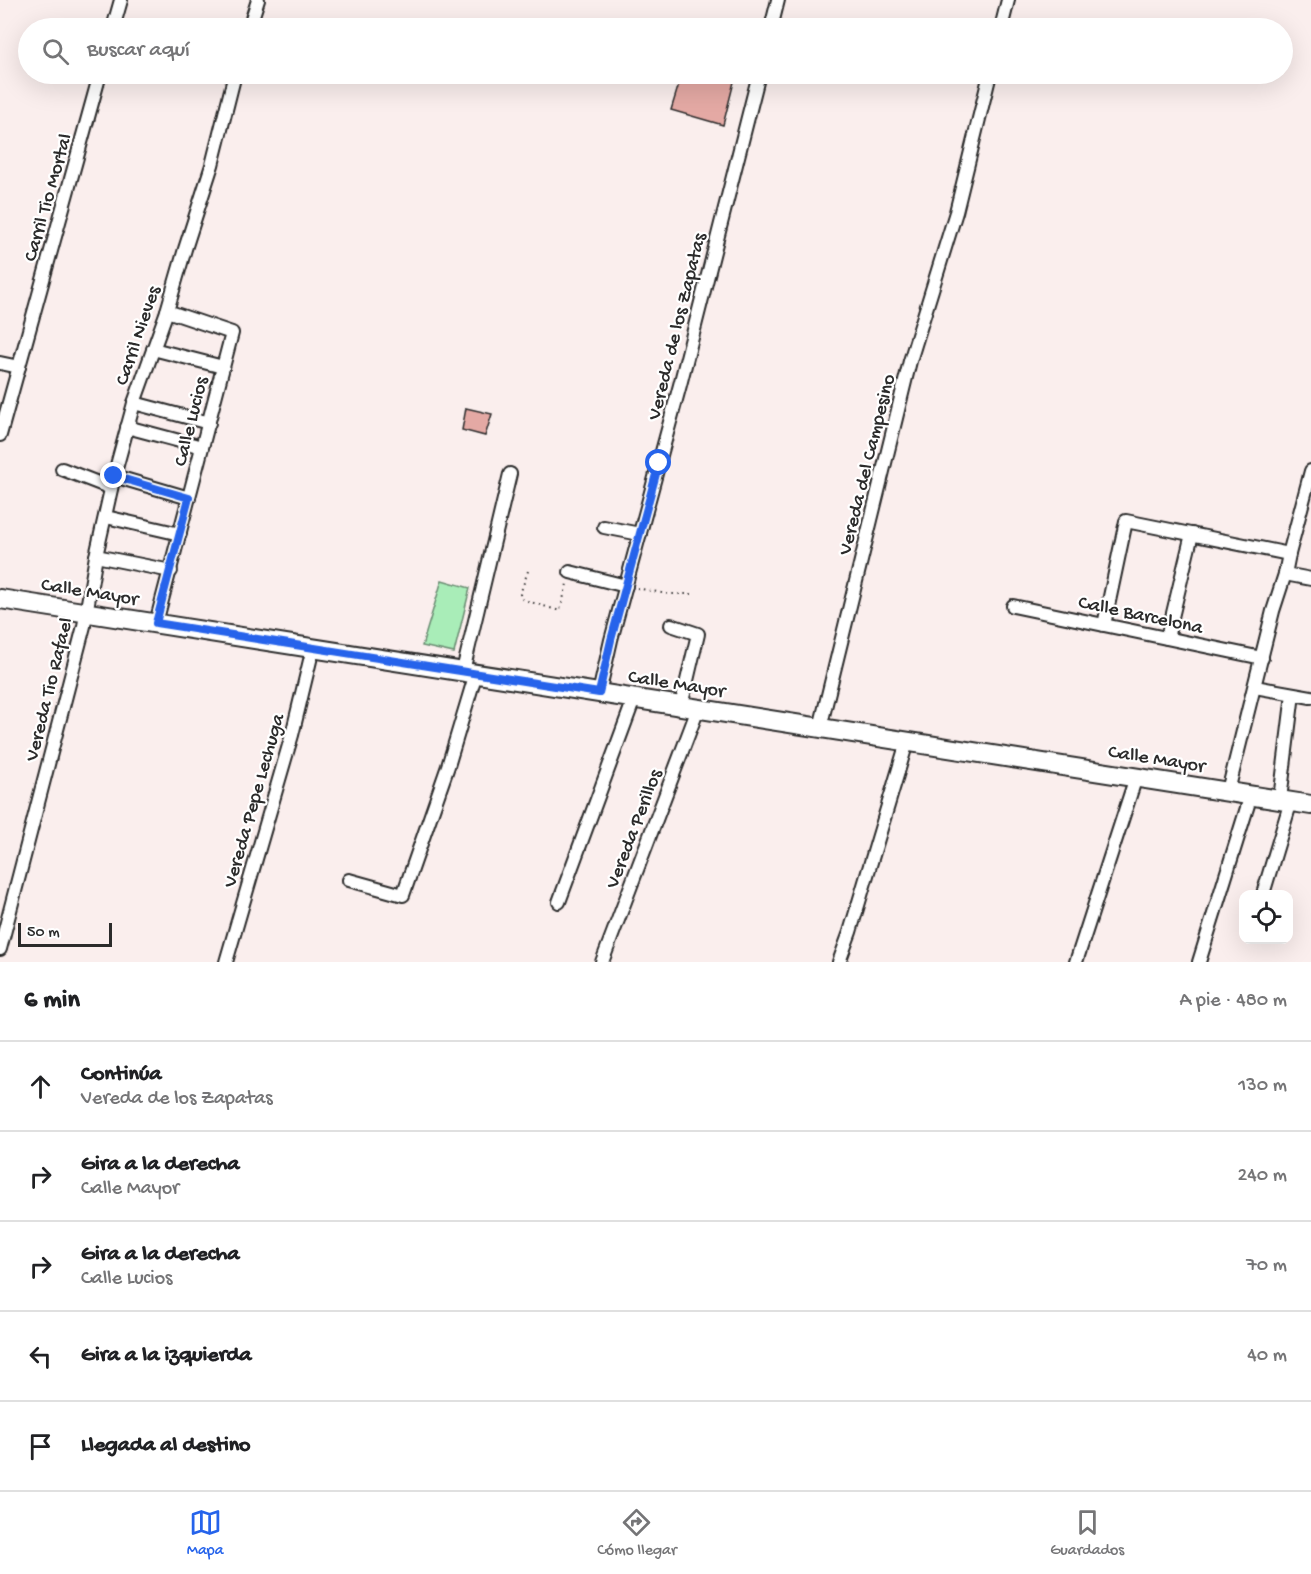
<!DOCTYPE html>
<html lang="es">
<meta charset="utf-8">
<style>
:root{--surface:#fff;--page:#f6f6f6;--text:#202124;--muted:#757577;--line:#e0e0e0;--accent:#2563eb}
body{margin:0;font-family:"Gochi Hand",sans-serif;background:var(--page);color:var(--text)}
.controls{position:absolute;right:18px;bottom:18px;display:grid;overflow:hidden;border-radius:12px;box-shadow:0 6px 24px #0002}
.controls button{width:54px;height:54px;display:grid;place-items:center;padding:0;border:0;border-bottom:2px solid var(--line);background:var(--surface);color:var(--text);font:30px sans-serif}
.scale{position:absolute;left:18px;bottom:15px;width:94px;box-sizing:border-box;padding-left:6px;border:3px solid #2b2b2b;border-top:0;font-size:16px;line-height:21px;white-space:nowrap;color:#2b2b2b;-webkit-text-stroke:4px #fff;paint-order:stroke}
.stop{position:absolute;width:18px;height:18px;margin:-14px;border:4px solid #2563eb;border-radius:50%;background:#fff}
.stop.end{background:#2563eb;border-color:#fff;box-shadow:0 2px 6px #0008}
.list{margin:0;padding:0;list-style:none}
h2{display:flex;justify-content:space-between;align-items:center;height:78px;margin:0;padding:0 24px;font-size:26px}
h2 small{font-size:20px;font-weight:400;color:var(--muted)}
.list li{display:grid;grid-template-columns:39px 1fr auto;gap:18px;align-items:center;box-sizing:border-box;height:90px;padding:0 24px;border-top:2px solid var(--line)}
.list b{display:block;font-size:22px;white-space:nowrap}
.list p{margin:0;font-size:20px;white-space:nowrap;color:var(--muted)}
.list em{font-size:20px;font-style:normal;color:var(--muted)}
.icon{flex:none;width:33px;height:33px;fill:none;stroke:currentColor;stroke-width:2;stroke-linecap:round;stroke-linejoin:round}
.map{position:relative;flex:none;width:1311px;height:962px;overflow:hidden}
.search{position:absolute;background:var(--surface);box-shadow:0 6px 24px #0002;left:18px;right:18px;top:18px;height:66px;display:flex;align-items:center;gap:15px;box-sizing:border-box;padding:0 21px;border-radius:33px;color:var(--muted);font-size:22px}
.sheet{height:528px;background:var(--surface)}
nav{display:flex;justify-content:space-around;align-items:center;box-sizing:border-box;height:84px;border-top:2px solid var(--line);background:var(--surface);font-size:16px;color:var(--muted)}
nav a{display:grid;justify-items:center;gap:3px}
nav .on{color:var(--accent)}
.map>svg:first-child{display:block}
.green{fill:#a9edb8;stroke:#6a8c72;stroke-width:1.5}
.building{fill:#e4a9a4;stroke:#2b2b2b;stroke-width:1.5}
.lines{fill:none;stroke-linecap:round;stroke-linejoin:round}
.street-casing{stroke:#2b2b2b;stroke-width:16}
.secondary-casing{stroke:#2b2b2b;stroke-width:22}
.path{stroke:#2b2b2b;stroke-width:2;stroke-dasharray:1.5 4.5;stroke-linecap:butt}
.street{stroke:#fff;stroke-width:12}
.secondary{stroke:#fff;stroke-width:18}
.route{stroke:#2563eb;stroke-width:8}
.labels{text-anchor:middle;stroke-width:4.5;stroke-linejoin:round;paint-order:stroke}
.street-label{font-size:20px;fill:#2b2b2b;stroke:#fff}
</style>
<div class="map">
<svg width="1311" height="962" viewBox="0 0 1311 962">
<rect width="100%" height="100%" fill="#faeeed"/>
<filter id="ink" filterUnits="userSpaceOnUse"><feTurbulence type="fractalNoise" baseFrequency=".0167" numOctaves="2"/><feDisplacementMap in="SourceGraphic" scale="12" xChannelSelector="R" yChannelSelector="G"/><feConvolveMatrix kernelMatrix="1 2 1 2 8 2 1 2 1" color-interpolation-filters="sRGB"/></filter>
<g filter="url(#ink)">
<path class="green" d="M442,580l28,8 -16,65 -32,-7z"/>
<g class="building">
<path d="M682,74h54l-13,51 -52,-15z"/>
<path d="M466,408l26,6 -7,22 -23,-6z"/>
</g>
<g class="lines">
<g class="street-casing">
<g id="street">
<path d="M113,28l8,-28"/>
<path d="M249,28l9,-28"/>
<path d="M771,28l7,-28"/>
<path d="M1001,28l7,-28"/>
<path d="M153,349l70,18"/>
<path d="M0,363l19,4"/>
<path d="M134,403l75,20"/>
<path d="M127,427l75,20"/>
<path d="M0,435l100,-361"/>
<path d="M62,469l49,19"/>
<path d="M114,476l75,22"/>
<path d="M106,517l74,17"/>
<path d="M604,527l36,7"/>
<path d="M96,556l75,15"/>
<path d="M570,572l56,14"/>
<path d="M1285,574l4,-20 22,-83"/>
<path d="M1013,606l249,52"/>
<path d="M156,623l76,-290 -65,-22"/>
<path d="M671,625l27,9 -17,72"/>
<path d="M1104,625l22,-104 163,33"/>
<path d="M1167,638l25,-104"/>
<path d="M463,671l47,-197"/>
<path d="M1255,687l56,10"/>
<path d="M599,693l12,-53 69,-255 79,-311"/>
<path d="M820,728l90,-367 46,-149 34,-138"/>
<path d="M1228,791l45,-180 12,-37 26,5"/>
<path d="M1280,799l13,-105"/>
<path d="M349,880l54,15 45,-129 28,-93"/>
<path d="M1263,894l28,-93"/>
<path d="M559,902l75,-203"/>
<path d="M0,949l84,-323 12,-70 18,-80 20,-73 33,-92 18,-62 27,-84 23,-91"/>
<path d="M226,962l66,-227 21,-87"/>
<path d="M602,962l96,-253"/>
<path d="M839,962l11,-30 57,-190"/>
<path d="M1076,962l60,-185"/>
<path d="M1199,962l52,-167"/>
</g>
</g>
<g class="secondary-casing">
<path id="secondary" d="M0,599l1311,206"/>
</g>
<g class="path">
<path d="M528,571l-8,23 1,5 39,12 7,-27"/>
<path d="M637,588l30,6h27"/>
</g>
<use href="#street" class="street"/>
<use href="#secondary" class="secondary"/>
</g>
</g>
<g class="lines" filter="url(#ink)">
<path class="route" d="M114,476l75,22 -33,125 443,70 12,-53 48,-177"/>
</g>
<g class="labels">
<g class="street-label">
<text transform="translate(46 197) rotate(-74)" y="7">Carril Tio Mortal</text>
<text transform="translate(675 326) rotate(-76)" y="7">Vereda de los Zapatas</text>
<text transform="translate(136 335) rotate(-71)" y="7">Carril Nieves</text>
<text transform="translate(189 421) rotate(-76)" y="7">Calle Lucios</text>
<text transform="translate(865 464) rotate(-76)" y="7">Vereda del Campesino</text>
<text transform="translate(90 590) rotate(9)" y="7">Calle Mayor</text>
<text transform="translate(1141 613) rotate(12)" y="7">Calle Barcelona</text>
<text transform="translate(677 682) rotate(9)" y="7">Calle Mayor</text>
<text transform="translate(47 689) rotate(-76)" y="7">Vereda Tio Rafael</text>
<text transform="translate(1157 757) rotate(9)" y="7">Calle Mayor</text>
<text transform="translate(252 800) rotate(-74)" y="7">Vereda Pepe Lechuga</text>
<text transform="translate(632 828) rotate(-69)" y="7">Vereda Perillos</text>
</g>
</g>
</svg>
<div class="controls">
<button><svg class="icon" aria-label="locate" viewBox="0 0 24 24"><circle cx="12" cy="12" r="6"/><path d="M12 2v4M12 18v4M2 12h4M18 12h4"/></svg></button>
</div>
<div class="scale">50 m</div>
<div class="stop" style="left:659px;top:463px"></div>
<div class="stop end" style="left:114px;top:476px"></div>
<div class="search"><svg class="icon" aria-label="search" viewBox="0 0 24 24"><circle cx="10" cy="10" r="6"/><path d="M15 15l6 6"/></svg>Buscar aquí</div>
</div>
<section class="sheet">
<h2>6 min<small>A pie · 480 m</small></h2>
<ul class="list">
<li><svg class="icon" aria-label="ahead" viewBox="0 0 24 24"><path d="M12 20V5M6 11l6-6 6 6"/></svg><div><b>Continúa</b><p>Vereda de los Zapatas</p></div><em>130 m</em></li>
<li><svg class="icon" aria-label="right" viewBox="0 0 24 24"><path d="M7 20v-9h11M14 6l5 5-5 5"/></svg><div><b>Gira a la derecha</b><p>Calle Mayor</p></div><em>240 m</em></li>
<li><svg class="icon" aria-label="right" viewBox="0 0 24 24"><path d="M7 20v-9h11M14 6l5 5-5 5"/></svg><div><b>Gira a la derecha</b><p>Calle Lucios</p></div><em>70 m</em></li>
<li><svg class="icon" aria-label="left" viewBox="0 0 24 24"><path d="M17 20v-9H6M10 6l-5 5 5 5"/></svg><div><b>Gira a la izquierda</b></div><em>40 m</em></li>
<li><svg class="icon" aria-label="arrive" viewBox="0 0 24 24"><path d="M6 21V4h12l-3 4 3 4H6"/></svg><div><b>Llegada al destino</b></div></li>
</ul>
</section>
<nav>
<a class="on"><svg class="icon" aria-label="map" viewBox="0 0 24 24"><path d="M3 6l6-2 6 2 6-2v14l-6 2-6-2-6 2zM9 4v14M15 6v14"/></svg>Mapa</a>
<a><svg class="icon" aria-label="directions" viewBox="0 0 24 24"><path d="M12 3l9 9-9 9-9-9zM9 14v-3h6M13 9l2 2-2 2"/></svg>Cómo llegar</a>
<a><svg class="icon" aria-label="saved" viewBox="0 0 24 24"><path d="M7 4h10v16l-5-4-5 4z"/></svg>Guardados</a>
</nav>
